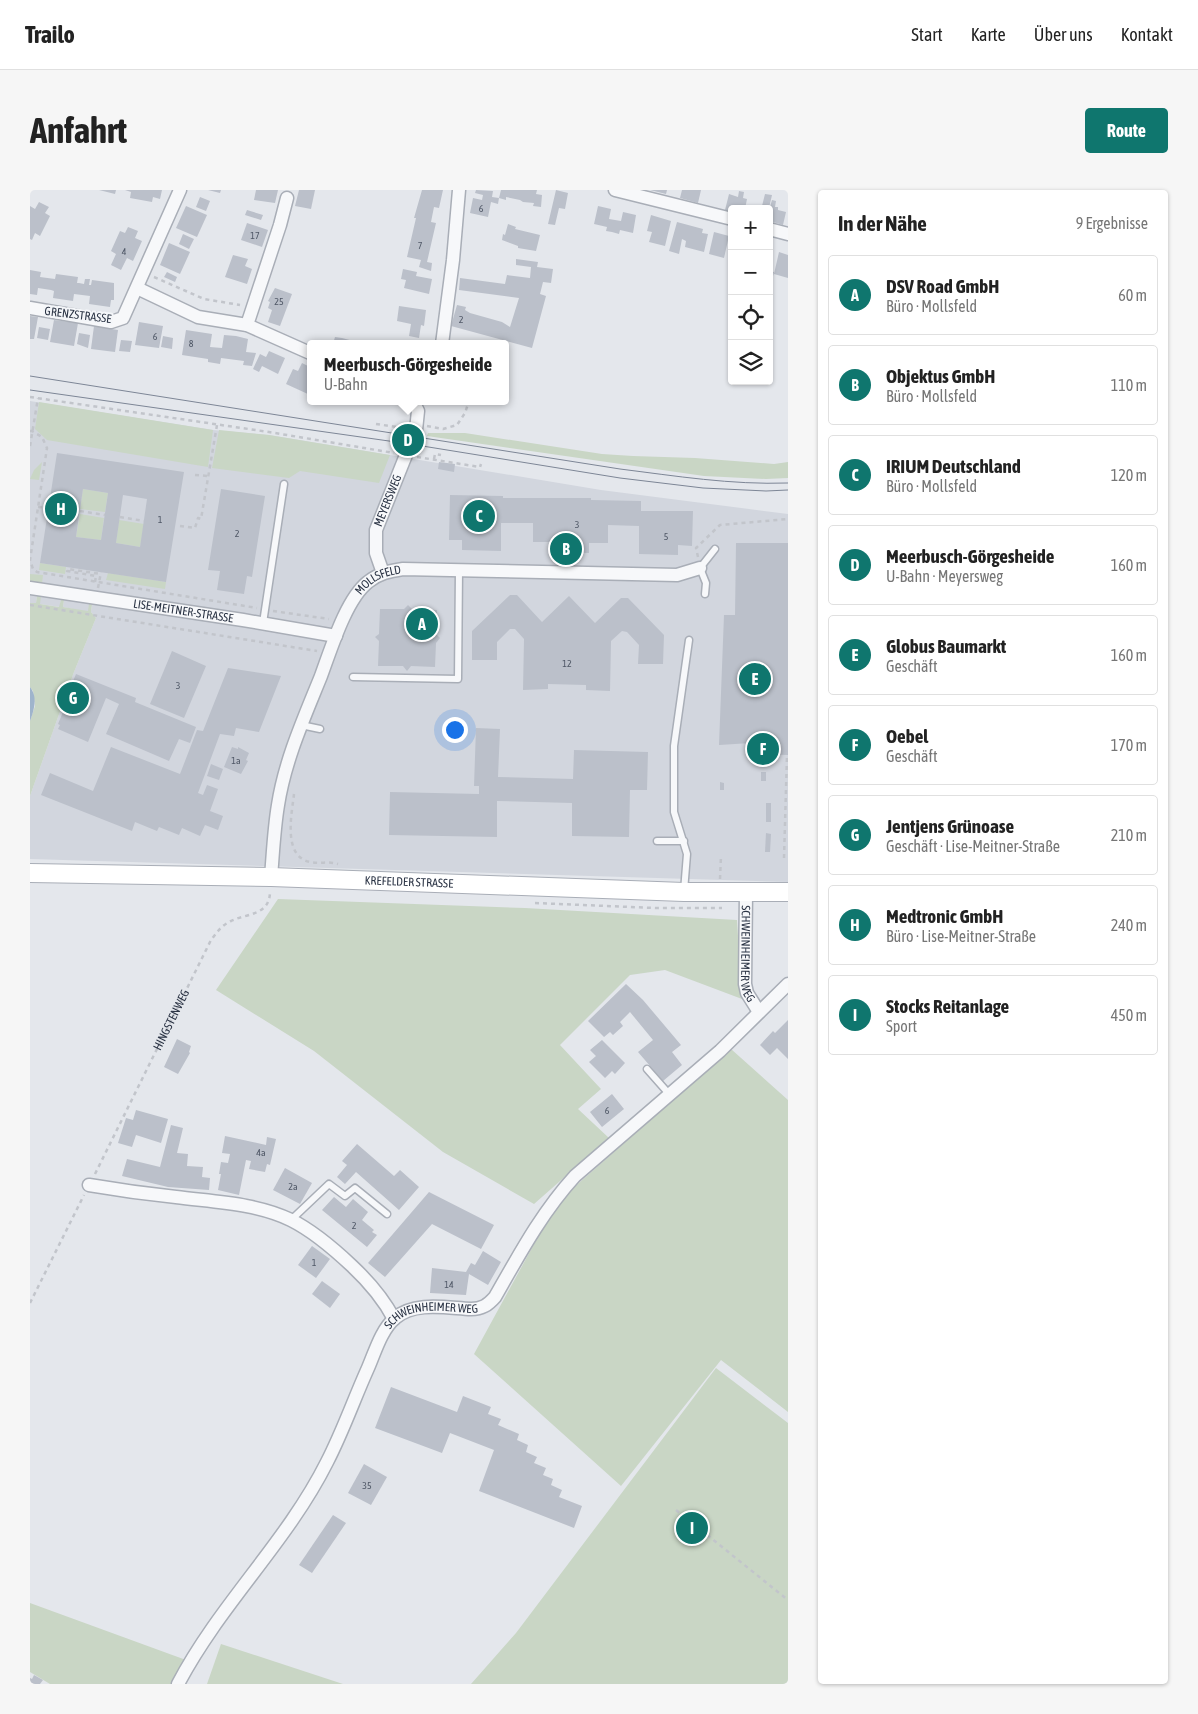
<!DOCTYPE html>
<html lang="de">
<meta charset="utf-8">
<style>
:root{--surface:#fff;--page:#f6f6f6;--text:#222;--muted:#767676;--line:#e0e0e0;--accent:#0f766e}
body{margin:0;font-family:"Asap Condensed",sans-serif;background:var(--page);color:var(--text)}
.controls{position:absolute;right:15px;top:15px;display:grid;overflow:hidden;border-radius:5px;box-shadow:0 1px 4px #0004}
.controls button{width:45px;height:45px;display:grid;place-items:center;padding:0;border:0;border-bottom:1px solid var(--line);background:var(--surface);color:var(--text);font:25px sans-serif}
.you{position:absolute;left:424px;top:539px;width:18px;height:18px;margin:-12px;border:4px solid #fff;border-radius:50%;background:#1a73e8;box-shadow:0 0 0 8px #1a73e833}
.badge{display:grid;place-items:center;width:32px;height:32px;border-radius:50%;background:var(--accent);color:#fff;font-size:16px;font-weight:700}
.pin{position:absolute;translate:-50% -50%;border:2px solid #fff;box-shadow:0 1px 5px #0006}
.popup{position:absolute;left:277px;top:150px;width:202px;height:65px;box-sizing:border-box;display:grid;place-content:center;border-radius:5px;background:var(--surface);filter:drop-shadow(0 1px 4px #0005);font-size:16px;white-space:nowrap;color:var(--muted)}
.popup b{font-size:19px;color:var(--text)}
.popup::after{content:'';position:absolute;left:50%;top:100%;margin-left:-10px;border:10px solid transparent;border-top-color:var(--surface)}
.list{margin:0;padding:0;list-style:none}
h2{display:flex;justify-content:space-between;align-items:center;height:65px;margin:0;padding:0 20px;font-size:21px}
h2 small{font-size:16px;font-weight:400;color:var(--muted)}
.list li{display:grid;grid-template-columns:32px 1fr auto;gap:15px;align-items:center;box-sizing:border-box;height:80px;margin:0 10px 10px;padding:0 10px;border:1px solid var(--line);border-radius:5px}
.list b{display:block;font-size:19px;white-space:nowrap}
.list p{margin:0;font-size:16px;white-space:nowrap;color:var(--muted)}
.list em{font-size:16px;font-style:normal;color:var(--muted)}
.icon{flex:none;width:28px;height:28px;fill:none;stroke:currentColor;stroke-width:2;stroke-linecap:round;stroke-linejoin:round}
.map{position:relative;flex:none;width:758px;height:1494px;overflow:hidden;border-radius:5px}
header{display:flex;align-items:center;gap:30px;box-sizing:border-box;height:70px;padding:0 25px;background:var(--surface);border-bottom:1px solid var(--line)}
header strong{font-size:24px}
nav{display:flex;gap:28px;margin-inline-start:auto;font-size:18px}
.intro{display:flex;align-items:center;justify-content:space-between;box-sizing:border-box;height:120px;padding:0 30px}
h1{margin:0;font-size:35px}
.button{padding:12px 22px;border-radius:5px;background:var(--accent);color:#fff;font-size:18px;font-weight:700}
main{display:flex;gap:30px;padding:0 30px}
aside{flex:1;background:var(--surface);border-radius:5px;box-shadow:0 1px 4px #0004}
.map>svg:first-child{display:block}
.built{fill:#d2d6de}
.green{fill:#c9d6c5}
.water{fill:#9fb4cc}
.building{fill:#bbc0ca;fill-rule:evenodd}
.lines{fill:none;stroke-linecap:round;stroke-linejoin:round}
.service-casing{stroke:#a9aeb7;stroke-width:9}
.minor-casing{stroke:#a9aeb7;stroke-width:15}
.secondary-casing{stroke:#a9aeb7;stroke-width:20}
.path{stroke:#c2c5cb;stroke-width:2.5;stroke-dasharray:4 4;stroke-linecap:butt}
.service{stroke:#f7f8fa;stroke-width:6}
.minor{stroke:#f7f8fa;stroke-width:12}
.secondary{stroke:#fff;stroke-width:18}
.tram{stroke:#7d8696;stroke-width:1}
.labels{text-anchor:middle;stroke-width:4;stroke-linejoin:round;paint-order:stroke}
.number-label{font-size:10px;fill:#4f5766}
.street-label{font-size:12px;fill:#2b3445;stroke:#f4f6f9}
</style>
<header>
<strong>Trailo</strong>
<nav><a>Start</a><a>Karte</a><a>Über uns</a><a>Kontakt</a></nav>
</header>
<div class="intro"><h1>Anfahrt</h1><a class="button">Route</a></div>
<main>
<div class="map">
<svg width="758" height="1494" viewBox="0 0 758 1494">
<rect width="100%" height="100%" fill="#e4e7ec"/>
<path class="built" d="M0,211l183,29 56,5 332,55 187,24v368l-758,-23v-63l44,-124 22,-54 -5,-6 1,-7 -4,7 -25,-5 1,-7h-3l-1,7 -20,-3 -3,-8 -1,7h-6z"/>
<g class="green">
<path d="M9,212l174,28 -5,37 -161,-27 -12,-11z"/>
<path d="M189,240l50,5 121,20 -11,28 -79,-12 -11,7 -77,-10z"/>
<path d="M398,243h37l137,21 31,2 62,2 79,6 14,-2v16l-22,1 -62,-3 -277,-40z"/>
<path d="M12,272l-3,18 -9,-1 4,-9z"/>
<path d="M53,299l25,4 -3,19 -25,-3z"/>
<path d="M50,324l24,4 -3,22 -25,-3z"/>
<path d="M89,330l25,4 -4,23 -24,-4z"/>
<path d="M10,373l26,4 -1,7 -26,-4z"/>
<path d="M78,383l58,9 -1,7 -59,-9z"/>
<path d="M0,384l13,1 -1,9 -12,-3z"/>
<path d="M7,406h4l-1,8 19,3 2,-7h3l-1,7 25,4 1,-7h3l-1,8 5,6 -22,54 -44,124v-75l5,-15 -2,-15 -3,-4v-84h6z"/>
<path d="M248,709l247,9 212,12 5,79 -77,-29 -35,5 -70,70 41,44 -23,20 31,29 -75,66 -91,-52 -129,-101 -98,-61z"/>
<path d="M701,859l57,51v312l-67,-52 -100,126 -147,-132 71,-130 27,-35z"/>
<path d="M686,1178l72,55v261h-317l45,-51z"/>
<path d="M0,1413l156,57 -12,24h-124l-20,-12z"/>
<path d="M191,1454l122,40h-136z"/>
</g>
<path class="water" d="M0,497c8,10 4,23 0,34z"/>
<g class="building">
<path d="M69,0h17l-1,4z"/>
<path d="M95,0h37l-2,9 -7,-2 -1,5 -22,-4 1,-6z"/>
<path d="M178,0h13l-1,3z"/>
<path d="M226,0h22l-3,13 -21,-3z"/>
<path d="M269,0h16l-4,19 -16,-3z"/>
<path d="M392,0h21l-4,18 -5,-1 -3,15 5,1 -9,39 5,1 -1,8 -12,-4 2,-7 -14,-3 9,-39h-2z"/>
<path d="M446,0l17,1 -1,6 7,1 -1,6 -7,-2 -3,15 -18,-4 3,-15 9,2 1,-5 -8,-2z"/>
<path d="M471,0h36l-1,4 6,1 -1,12 -8,-1 1,-3 -11,-1 -3,-2 -14,-3v3l-7,-2z"/>
<path d="M526,0l12,3 -3,16 -6,-1 -4,17 -7,-1z"/>
<path d="M620,0h17l-1,4z"/>
<path d="M652,0h19l-3,13 -18,-5z"/>
<path d="M709,1l5,1 -1,6 4,1 -2,10h-13v3l-7,-2 4,-16 9,3z"/>
<path d="M735,4l7,1 -3,13 -7,-2z"/>
<path d="M170,7l10,4 -4,10 -10,-4z"/>
<path d="M742,10l4,1 -1,6h3v3l8,2 -3,13 -13,-4 -1,-11z"/>
<path d="M9,12l10,5 -4,6 5,3 -10,20 -5,-3 -3,7 -2,-1v-33l5,3z"/>
<path d="M156,16l21,9 -10,22 -21,-9z"/>
<path d="M568,16l13,3 -2,10 12,2 2,-9 13,3 -3,18 -13,-3 -1,4 -7,-2 -6,-1 1,-4 -13,-3z"/>
<path d="M217,20l16,5 -2,5 -16,-5z"/>
<path d="M621,25l20,6 -6,25 -16,-4 3,-10 -5,-1z"/>
<path d="M647,32l26,7 -1,4 6,1 -4,18 -19,-5 1,-6 -4,-2 -3,15 -10,-3z"/>
<path d="M217,33l21,7 -6,17 -21,-7z"/>
<path d="M478,34l8,3 -1,2 25,6 -4,16 -18,-3v-2l-16,-6 1,-6 2,1z"/>
<path d="M98,37l10,4 -3,7 7,3 -9,20 -6,-3 -6,12 -10,-5 5,-11 -5,-3 9,-20 5,2z"/>
<path d="M684,42l15,4 -5,22 -15,-4z"/>
<path d="M153,44l11,5 -5,10 -10,-5z"/>
<path d="M139,53l21,9 -10,22 -20,-9z"/>
<path d="M701,62h1v14l-4,-1z"/>
<path d="M749,62l9,3v23l-14,-4z"/>
<path d="M203,65l15,4 -3,7 7,3 -5,15 -22,-7z"/>
<path d="M486,69l22,3 -1,5 16,2 -2,14 -8,-1 -3,12 6,2 -14,52 -81,-22 6,-21 9,2 -1,3 5,3 32,9 8,5 9,-29 -60,-8 1,-12 45,6 2,-9 23,3 1,-11 -15,-2z"/>
<path d="M373,79l14,3 -1,4 16,3 -3,15 -25,-6 2,-8 -5,-1z"/>
<path d="M0,80l11,2 -1,5 15,2 1,-5 22,3 -1,6h2l5,1 1,-5h5l-1,6h2l1,-5 22,3v17h-3l-1,7 -21,-3 1,-8 -16,-2 -1,7 -20,-3 1,-7 -3,-1 -13,-2 -1,7 -7,-1z"/>
<path d="M739,81l5,1 -4,16h-1z"/>
<path d="M137,82l10,5 -2,5 -11,-5z"/>
<path d="M245,98l17,6 -12,32 -12,-4 4,-12 -4,-2 2,-6 -2,-1z"/>
<path d="M369,116l27,4 -2,16 -3,-1 -2,13 -10,-2 2,-12 -14,-3z"/>
<path d="M0,126l8,1 -4,22h-4z"/>
<path d="M24,130l24,3 -4,23 -24,-4z"/>
<path d="M109,132l24,4 -4,22 -24,-3z"/>
<path d="M64,136l24,4 -3,22 -24,-3z"/>
<path d="M9,137l11,2 -2,11 -11,-2z"/>
<path d="M156,140l26,4 -2,13 12,1 2,-13 12,1 12,3 -2,13 10,1 -4,13 -9,-1 1,-4 -23,-3 -1,6 -12,-2v-3l-26,-4z"/>
<path d="M49,143l11,2 -2,13 -11,-4z"/>
<path d="M133,146l10,2 -1,11 -11,-2z"/>
<path d="M305,147l7,1 23,6h-32z"/>
<path d="M91,150l11,1 -2,11 -11,-1z"/>
<path d="M239,161l16,7 -7,16 -16,-8 -3,6 -6,-3 7,-15 6,3z"/>
<path d="M272,173l8,4v28l-24,-11 7,-15 5,2z"/>
<path d="M27,263l127,19 -18,110 -126,-19zM53,299l25,4 -7,47 -25,-3zM93,305l24,4 -7,48 -24,-4z"/>
<path d="M409,272l16,2 -1,8 -16,-3z"/>
<path d="M191,299l44,7 -13,81 -5,-1 -3,18 -27,-4 3,-19 -12,-1z"/>
<path d="M420,305l53,1v2h88v2l50,1v10h52l-1,35 -14,-1v10l-39,-1v-28l-31,-1v18h-19v10l-39,-1v-10h-17v-19h-32v28l-39,-1v-10h-13z"/>
<path d="M706,353h52v212l-37,-1v-11l-32,2 5,-130h11z"/>
<path d="M480,405h7l25,27 27,-26 26,27 26,-25h7l36,37 -1,29h-25l1,-19 -12,-13 -5,-1 -11,10 -1,50 -24,-1v-5l-38,-1v5l-25,1 1,-51 -9,-10h-5l-13,13v18h-25v-29z"/>
<path d="M378,415l4,4 25,1 -1,24 4,4 -4,5 -1,24 -24,-1 -4,5 -4,-5h-25l1,-25 -4,-4 4,-3 1,-25h24z"/>
<path d="M142,461l34,15 -22,52 -34,-14z"/>
<path d="M198,478l53,8 -22,56 -23,-4 -2,8 -14,-2 -22,59 5,2 4,-10 11,4 -8,22 13,5 -5,14 -13,-5 -5,11 -18,-8 -3,7 -20,-8 -2,4 -22,-9 -3,9 -91,-36 9,-22 43,18 18,-44 69,27 17,-44 6,1z"/>
<path d="M46,484l60,24 -1,4 61,25 -6,16 -11,-4 -10,22 -63,-27 13,-30 -13,-6 -18,44 -30,-13 2,-4 -2,-1 5,-12 -2,-1z"/>
<path d="M446,538l24,1 -2,48 75,2 1,-29 74,2 -1,38h-17l-1,47 -57,-1v-33l-75,-2v36l-108,-2 1,-43 89,2v-8h-5z"/>
<path d="M202,557l6,2v-2l11,6 -3,7 2,1 -7,13 -17,-7z"/>
<path d="M181,574l12,5 -4,11 -12,-4z"/>
<rect x="731" y="582" width="5" height="9"/>
<path d="M690,592l4,1v7h-4z"/>
<rect x="736" y="613" width="5" height="19"/>
<path d="M736,643l5,1 -1,18h-5z"/>
<path d="M596,794l17,16 38,45 -9,7 10,13 -19,16 -25,-29 15,-12 -23,-28 -10,10 3,4 -10,9 -3,-3 -6,5 -16,-16z"/>
<path d="M758,830v39l-11,-11 -7,7 -10,-10 13,-14 2,2z"/>
<path d="M147,849l14,7 -2,6 1,1 -12,21 -14,-7z"/>
<path d="M572,850l23,23 -10,11 -3,-3 -7,7 -16,-16 7,-6 -6,-6z"/>
<path d="M582,904l12,15 -22,18 -12,-15z"/>
<path d="M106,920l32,9 -7,24 -25,-8 -4,12 -14,-4 8,-25 7,2z"/>
<path d="M141,935l12,3 -6,25 11,1 -1,12 16,1 -1,10 8,1 -1,12 -41,-3 -46,-11 5,-17 33,8z"/>
<path d="M195,946l41,9 1,-8 9,2 -6,26 -3,-1 -2,8 -16,-3 2,-8 -5,-1 -7,35 -21,-5 3,-16h-2l2,-12 7,1 2,-9 -8,-1z"/>
<path d="M327,954l37,32 6,-6 19,17 -20,23 -43,-38 -11,12 -8,-7 10,-12 -5,-4z"/>
<path d="M255,978l27,15 -12,21 -27,-14z"/>
<path d="M399,1002l65,33 -13,24 -49,-25 -47,53 -17,-14z"/>
<path d="M304,1007l12,10 7,-8 15,13 -6,8 12,10 -2,2 5,3 -10,12 -45,-37z"/>
<path d="M282,1056l18,13 -14,19 -18,-13z"/>
<path d="M453,1061l18,11 -13,23 -19,-11 -3,21 -36,-2 2,-25 34,4 5,-9 4,2z"/>
<path d="M292,1091l18,13 -10,14 -18,-14z"/>
<path d="M361,1197l66,25 6,-16 28,11 -3,7 13,5 -3,6 21,9 -2,6 11,5 -2,7 11,5 -3,6 12,5 -3,7 10,4 -2,6 11,5 -3,7 23,9 -8,22 -95,-37 15,-41 -44,-17 -8,20 -67,-25z"/>
<path d="M334,1274l23,13 -16,28 -23,-12z"/>
<path d="M303,1325l13,8 -34,50 -13,-8z"/>
<path d="M4,1485l9,5 -3,4h-10v-6l2,1z"/>
</g>
<g class="lines">
<g class="service-casing">
<g id="service">
<path d="M675,404l1,-11 -6,-15 15,-19"/>
<path d="M233,433l21,-139"/>
<path d="M323,487l105,2 1,-109"/>
<path d="M271,535l19,4"/>
<path d="M627,651h27"/>
<path d="M654,701l3,-37 -13,-42v-66l15,-106"/>
<path d="M617,879l23,26"/>
<path d="M261,1030l38,-36 16,12 10,-8 32,26"/>
</g>
</g>
<g class="minor-casing">
<g id="minor">
<path d="M585,0l117,29"/>
<path d="M739,39l19,5"/>
<path d="M107,98l61,29 49,8 63,28"/>
<path d="M0,118l81,14 12,-4 57,-128"/>
<path d="M217,135l33,-100 7,-27"/>
<path d="M412,154l11,-84 6,-70"/>
<path id="s2" d="M353,383l-7,-20v-23l40,-100 2,-19 -4,-8 1,-2"/>
<path id="s3" d="M0,398l213,32 93,16"/>
<path id="s4" d="M241,687c2,-24 3,-48 7,-72 7,-45 26,-87 43,-129 10,-27 25,-77 47,-94 11,-9 22,-11 35,-13l274,6 23,-7"/>
<path id="s5" d="M716,702l-1,92 2,9 12,19"/>
<path d="M59,995c29,5 58,9 87,12 38,5 80,6 115,23 22,11 43,29 61,46 17,16 31,32 42,53"/>
<path id="s6" d="M148,1494c42,-80 109,-142 149,-222 16,-31 27,-63 41,-94 7,-16 13,-38 27,-50 20,-17 52,-10 76,-9 11,0 17,-4 24,-12 24,-42 47,-85 80,-121l145,-125 68,-67"/>
</g>
</g>
<g class="secondary-casing">
<g id="secondary">
<path id="s7" d="M0,683l241,4 413,15h104"/>
</g>
</g>
<g class="path">
<path d="M124,87l50,22 36,6"/>
<path d="M0,207l239,35 125,21"/>
<path d="M346,234l28,4"/>
<path d="M397,236l16,3 14,-4 8,-12 4,-12"/>
<path d="M0,241h2l10,6 5,11 -17,112 3,9 4,3 220,36"/>
<path d="M0,256l8,-48"/>
<path d="M387,267l63,10 1,-3"/>
<path d="M404,269l1,-5 6,1"/>
<path d="M165,285l13,1"/>
<path d="M8,317l11,1"/>
<path d="M50,321l25,4"/>
<path d="M90,327l24,4"/>
<path d="M150,336l15,2 3,-10 3,1 16,-94"/>
<path d="M668,367l-2,-9 24,-23 68,-6"/>
<path d="M65,392l1,-6 -29,-5 1,-2 33,5"/>
<path d="M68,398l3,-16"/>
<path d="M0,415l287,46"/>
<path d="M243,421l56,8"/>
<path d="M729,575v-11"/>
<path d="M264,604c-2,19 -12,62 16,68 9,2 19,-1 28,2"/>
<path d="M754,668l3,-103"/>
<path d="M690,689l1,-23"/>
<path d="M505,713l120,5h67"/>
<path id="s1" d="M65,984l116,-234c6,-8 11,-15 20,-19 16,-8 39,-5 39,-30"/>
<path d="M0,1113l54,-108"/>
<path d="M646,1320l112,90"/>
</g>
<use href="#service" class="service"/>
<use href="#minor" class="minor"/>
<use href="#secondary" class="secondary"/>
<g class="tram">
<path d="M0,186l590,93c56,7 111,16 168,14"/>
<path d="M0,200l380,54 210,34 83,10 63,3 22,-1"/>
</g>
</g>
<g class="labels">
<g class="number-label">
<text x="451" y="22">6</text>
<text x="225" y="49">17</text>
<text x="390" y="59">7</text>
<text x="94" y="65">4</text>
<text x="249" y="115">25</text>
<text x="431" y="133">2</text>
<text x="125" y="150">6</text>
<text x="161" y="157">8</text>
<text x="130" y="333">1</text>
<text x="547" y="338">3</text>
<text x="207" y="347">2</text>
<text x="636" y="350">5</text>
<text x="537" y="477">12</text>
<text x="148" y="499">3</text>
<text x="206" y="574">1a</text>
<text x="577" y="924">6</text>
<text x="231" y="966">4a</text>
<text x="263" y="1000">2a</text>
<text x="324" y="1039">2</text>
<text x="284" y="1076">1</text>
<text x="419" y="1098">14</text>
<text x="337" y="1299">35</text>
</g>
<g class="street-label">
<text transform="translate(48 125) rotate(7)" y="4">GRENZSTRASSE</text>
<text dy="4" stroke="none"><textPath href="#s2" startOffset="76">MEYERSWEG</textPath></text>
<text dy="4" stroke="none"><textPath href="#s4" startOffset="325">MOLLSFELD</textPath></text>
<text dy="4" stroke="none"><textPath href="#s3" startOffset="155">LISE-MEITNER-STRASSE</textPath></text>
<text dy="4" stroke="none"><textPath href="#s7" startOffset="379">KREFELDER STRASSE</textPath></text>
<text dy="4" stroke="none"><textPath href="#s5" startOffset="62">SCHWEINHEIMER WEG</textPath></text>
<text dy="4" stroke="none"><textPath href="#s1" startOffset="172">HINGSTENWEG</textPath></text>
<text dy="4" stroke="none"><textPath href="#s6" startOffset="464">SCHWEINHEIMER WEG</textPath></text>
</g>
</g>
</svg>
<div class="controls">
<button>+</button>
<button>−</button>
<button><svg class="icon" aria-label="locate" viewBox="0 0 24 24"><circle cx="12" cy="12" r="6"/><path d="M12 2v4M12 18v4M2 12h4M18 12h4"/></svg></button>
<button><svg class="icon" aria-label="layers" viewBox="0 0 24 24"><path d="M12 4l9 5-9 5-9-5zM3 14l9 5 9-5"/></svg></button>
</div>
<div class="you"></div>
<div class="pin badge" style="left:392px;top:434px">A</div>
<div class="pin badge" style="left:536px;top:359px">B</div>
<div class="pin badge" style="left:449px;top:326px">C</div>
<div class="pin badge" style="left:378px;top:250px">D</div>
<div class="popup"><b>Meerbusch-Görgesheide</b>U-Bahn</div>
<div class="pin badge" style="left:725px;top:489px">E</div>
<div class="pin badge" style="left:733px;top:559px">F</div>
<div class="pin badge" style="left:43px;top:508px">G</div>
<div class="pin badge" style="left:31px;top:319px">H</div>
<div class="pin badge" style="left:662px;top:1338px">I</div>
</div>
<aside>
<h2>In der Nähe<small>9 Ergebnisse</small></h2>
<ul class="list">
<li><span class="badge">A</span><div><b>DSV Road GmbH</b><p>Büro · Mollsfeld</p></div><em>60 m</em></li>
<li><span class="badge">B</span><div><b>Objektus GmbH</b><p>Büro · Mollsfeld</p></div><em>110 m</em></li>
<li><span class="badge">C</span><div><b>IRIUM Deutschland</b><p>Büro · Mollsfeld</p></div><em>120 m</em></li>
<li><span class="badge">D</span><div><b>Meerbusch-Görgesheide</b><p>U-Bahn · Meyersweg</p></div><em>160 m</em></li>
<li><span class="badge">E</span><div><b>Globus Baumarkt</b><p>Geschäft</p></div><em>160 m</em></li>
<li><span class="badge">F</span><div><b>Oebel</b><p>Geschäft</p></div><em>170 m</em></li>
<li><span class="badge">G</span><div><b>Jentjens Grünoase</b><p>Geschäft · Lise-Meitner-Straße</p></div><em>210 m</em></li>
<li><span class="badge">H</span><div><b>Medtronic GmbH</b><p>Büro · Lise-Meitner-Straße</p></div><em>240 m</em></li>
<li><span class="badge">I</span><div><b>Stocks Reitanlage</b><p>Sport</p></div><em>450 m</em></li>
</ul>
</aside>
</main>
